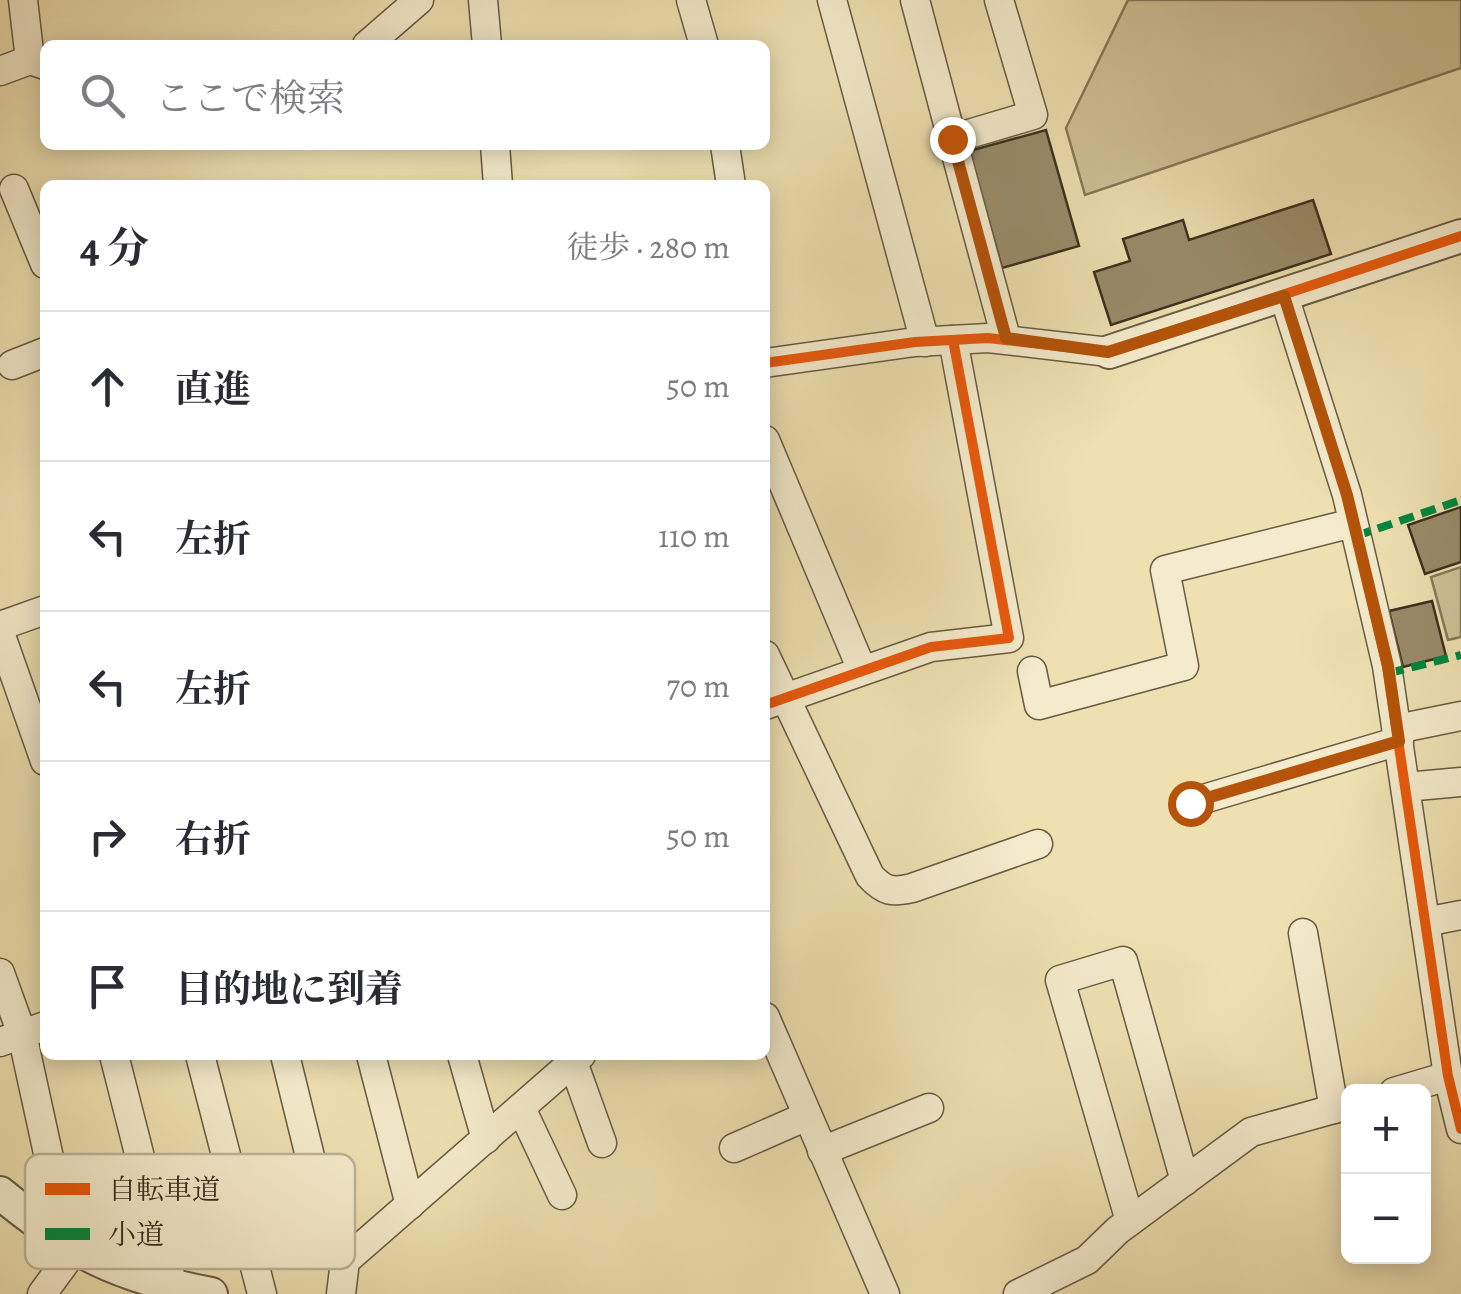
<!DOCTYPE html>
<html lang="ja">
<meta charset="utf-8">
<style>
:root{--surface:#fff;--page:#f7f7f7;--text:#2b2b33;--muted:#7c7c81;--line:#e1e1e2}
body{margin:0;font-family:Alegreya,"Noto Serif JP",serif;background:var(--page);color:var(--text)}
.controls{position:absolute;right:30px;bottom:30px;display:grid;overflow:hidden;border-radius:15px;box-shadow:0 5px 25px #0003}
.controls button{width:90px;height:90px;display:grid;place-items:center;padding:0;border:0;border-bottom:2px solid var(--line);background:var(--surface);color:var(--text);font:50px sans-serif}
.stop{position:absolute;width:30px;height:30px;margin:-22px;border:8px solid #b45309;border-radius:50%;background:#fff}
.stop.end{background:#b45309;border-color:#fff;box-shadow:0 2px 10px #0008}
.list{margin:0;padding:0;list-style:none}
h2{display:flex;justify-content:space-between;align-items:center;height:130px;margin:0;padding:0 40px;font-size:42px}
h2 small{font-size:32px;font-weight:400;color:var(--muted)}
.list li{display:grid;grid-template-columns:65px 1fr auto;gap:30px;align-items:center;box-sizing:border-box;height:150px;padding:0 40px;border-top:2px solid var(--line)}
.list b{display:block;font-size:38px;white-space:nowrap}
.list em{font-size:32px;font-style:normal;color:var(--muted)}
.icon{flex:none;width:55px;height:55px;fill:none;stroke:currentColor;stroke-width:2;stroke-linecap:round;stroke-linejoin:round}
.map{position:relative;flex:none;width:1461px;height:1294px;overflow:hidden}
.search{position:absolute;background:var(--surface);box-shadow:0 5px 25px #0003;left:40px;top:40px;width:730px;height:110px;display:flex;align-items:center;gap:25px;box-sizing:border-box;padding:0 35px;border-radius:15px;color:var(--muted);font-size:38px}
.panel{position:absolute;background:var(--surface);box-shadow:0 5px 25px #0003;left:40px;top:180px;width:730px;height:880px;border-radius:15px}
.map>svg:first-child{display:block}
.green{fill:#d0c298;stroke:#86785b;stroke-width:2.5}
.building{fill:#998b6a;stroke:#3c2f1e;stroke-width:2.5}
.lines{fill:none;stroke-linecap:round;stroke-linejoin:round}
.minor-casing{stroke:#685b43;stroke-width:31}
.tertiary-casing{stroke:#685b43;stroke-width:36}
.minor{stroke:#f4ebcc;stroke-width:28}
.tertiary{stroke:#f4ebcc;stroke-width:32}
.quiet{stroke:#00873e;stroke-width:8;stroke-dasharray:15 8;stroke-linecap:butt}
.cycleway-casing{stroke:#f4ebcc;stroke-width:16}
.cycleway{stroke:#e8590c;stroke-width:10}
.route{stroke:#b45309;stroke-width:12}
.key{fill:#f4ebcc;stroke:#bdb398;stroke-width:2.5}
.key-label{font-size:28px;fill:#3c2f1e}
</style>
<div class="map">
<svg width="1461" height="1294" viewBox="0 0 1461 1294">
<rect width="100%" height="100%" fill="#eee0b1"/>
<filter id="stains"><feTurbulence type="fractalNoise" baseFrequency=".002" numOctaves="4"/><feColorMatrix values="0 0 0 0 .2 0 0 0 0 .09 0 0 0 0 .02 0 0 0 .5 -.17"/></filter>
<radialGradient id="worn" r=".72"><stop offset=".6" stop-color="#630" stop-opacity="0"/><stop offset="1" stop-color="#630" stop-opacity=".3"/></radialGradient>
<g class="green">
<path d="M1128,0h333v68l-376,127 -19,-67z"/>
<path d="M1461,567v70l-13,3 -17,-63z"/>
</g>
<g class="building">
<path d="M1046,130l33,116 -77,22 -33,-117z"/>
<path d="M1313,200l18,54 -220,71 -17,-53 36,-11 -7,-22 60,-19 6,20z"/>
<path d="M1461,507v55l-36,12 -17,-49z"/>
<path d="M1432,601l14,55 -43,11 -14,-56z"/>
</g>
<g class="lines">
<g class="minor-casing">
<g id="minor">
<path d="M23,0l7,60"/>
<path d="M483,0l4,45"/>
<path d="M691,0l13,45"/>
<path d="M832,0l93,342"/>
<path d="M915,0l37,139"/>
<path d="M999,0l34,115 -81,24 54,199"/>
<path d="M367,45l52,-45"/>
<path d="M0,71l30,-11 15,5"/>
<path d="M495,145l3,40"/>
<path d="M725,145l6,40"/>
<path d="M14,189l31,75"/>
<path d="M1284,296l63,199 40,171 61,410 13,53"/>
<path d="M765,363l150,-21 73,-4 121,14"/>
<path d="M12,365l33,-13"/>
<path d="M765,440l97,230"/>
<path d="M0,626l45,-16"/>
<path d="M0,633l45,128"/>
<path d="M765,655l105,221c14,15 22,17 42,12l126,-44"/>
<path d="M1032,671l7,34 145,-39 -19,-96 188,-47"/>
<path d="M765,705l166,-58 78,-9 -56,-298"/>
<path d="M1397,729l64,-13"/>
<path d="M1406,787l55,-5"/>
<path d="M1190,803l209,-62"/>
<path d="M1425,922l36,-7"/>
<path d="M1303,933l31,176"/>
<path d="M0,973l22,61 46,211"/>
<path d="M765,1017l120,277"/>
<path d="M0,1042l45,-16"/>
<path d="M114,1055l59,232"/>
<path d="M200,1055l62,239"/>
<path d="M285,1055l48,195 12,11"/>
<path d="M371,1055l39,150"/>
<path d="M462,1055l24,84"/>
<path d="M573,1062l29,81"/>
<path d="M1394,1092l54,-16"/>
<path d="M521,1108l41,87"/>
<path d="M734,1148l73,-32"/>
<path d="M822,1151l107,-43"/>
<path d="M1130,1221l-70,-241 63,-19 62,220"/>
<path d="M42,1294l33,-45"/>
<path d="M341,1294l4,-33 236,-206"/>
<path d="M1018,1294l69,-34 31,-30 133,-98 97,-27"/>
</g>
</g>
<g class="tertiary-casing">
<g id="tertiary">
<path d="M1109,352l352,-116"/>
<path d="M0,1193c74,61 117,83 211,101"/>
</g>
</g>
<use href="#minor" class="minor"/>
<use href="#tertiary" class="tertiary"/>
<g class="quiet">
<path d="M1356,536l105,-36"/>
<path d="M1389,673l72,-18"/>
</g>
<g class="cycleway-casing">
<g id="cycleway">
<path d="M1284,296l63,199 40,171 61,410 13,53"/>
<path d="M765,363l150,-21 73,-4 121,14 352,-116"/>
<path d="M765,705l166,-58 78,-9 -56,-298"/>
</g>
</g>
<use href="#cycleway" class="cycleway"/>
</g>
<g class="lines">
<path class="route" d="M952,139l54,199 102,14 176,-56 63,199 41,171 11,75 -209,62"/>
</g>
<rect x="25" y="1154" width="330" height="115" rx="15" class="key"/>
<rect x="45" y="1183" width="45" height="12" fill="#e8590c"/>
<rect x="45" y="1228" width="45" height="12" fill="#00873e"/>
<g class="key-label">
<text x="108" y="1199">自転車道</text>
<text x="108" y="1244">小道</text>
</g>
<rect width="100%" height="100%" filter="url(#stains)"/>
<rect width="100%" height="100%" fill="url(#worn)"/>
</svg>
<div class="controls">
<button>+</button>
<button>−</button>
</div>
<div class="stop" style="left:1190px;top:803px"></div>
<div class="stop end" style="left:952px;top:139px"></div>
<div class="search"><svg class="icon" aria-label="search" viewBox="0 0 24 24"><circle cx="10" cy="10" r="6"/><path d="M15 15l6 6"/></svg>ここで検索</div>
<section class="panel">
<h2>4 分<small>徒歩 · 280 m</small></h2>
<ul class="list">
<li><svg class="icon" aria-label="ahead" viewBox="0 0 24 24"><path d="M12 20V5M6 11l6-6 6 6"/></svg><div><b>直進</b></div><em>50 m</em></li>
<li><svg class="icon" aria-label="left" viewBox="0 0 24 24"><path d="M17 20v-9H6M10 6l-5 5 5 5"/></svg><div><b>左折</b></div><em>110 m</em></li>
<li><svg class="icon" aria-label="left" viewBox="0 0 24 24"><path d="M17 20v-9H6M10 6l-5 5 5 5"/></svg><div><b>左折</b></div><em>70 m</em></li>
<li><svg class="icon" aria-label="right" viewBox="0 0 24 24"><path d="M7 20v-9h11M14 6l5 5-5 5"/></svg><div><b>右折</b></div><em>50 m</em></li>
<li><svg class="icon" aria-label="arrive" viewBox="0 0 24 24"><path d="M6 21V4h12l-3 4 3 4H6"/></svg><div><b>目的地に到着</b></div></li>
</ul>
</section>
</div>
